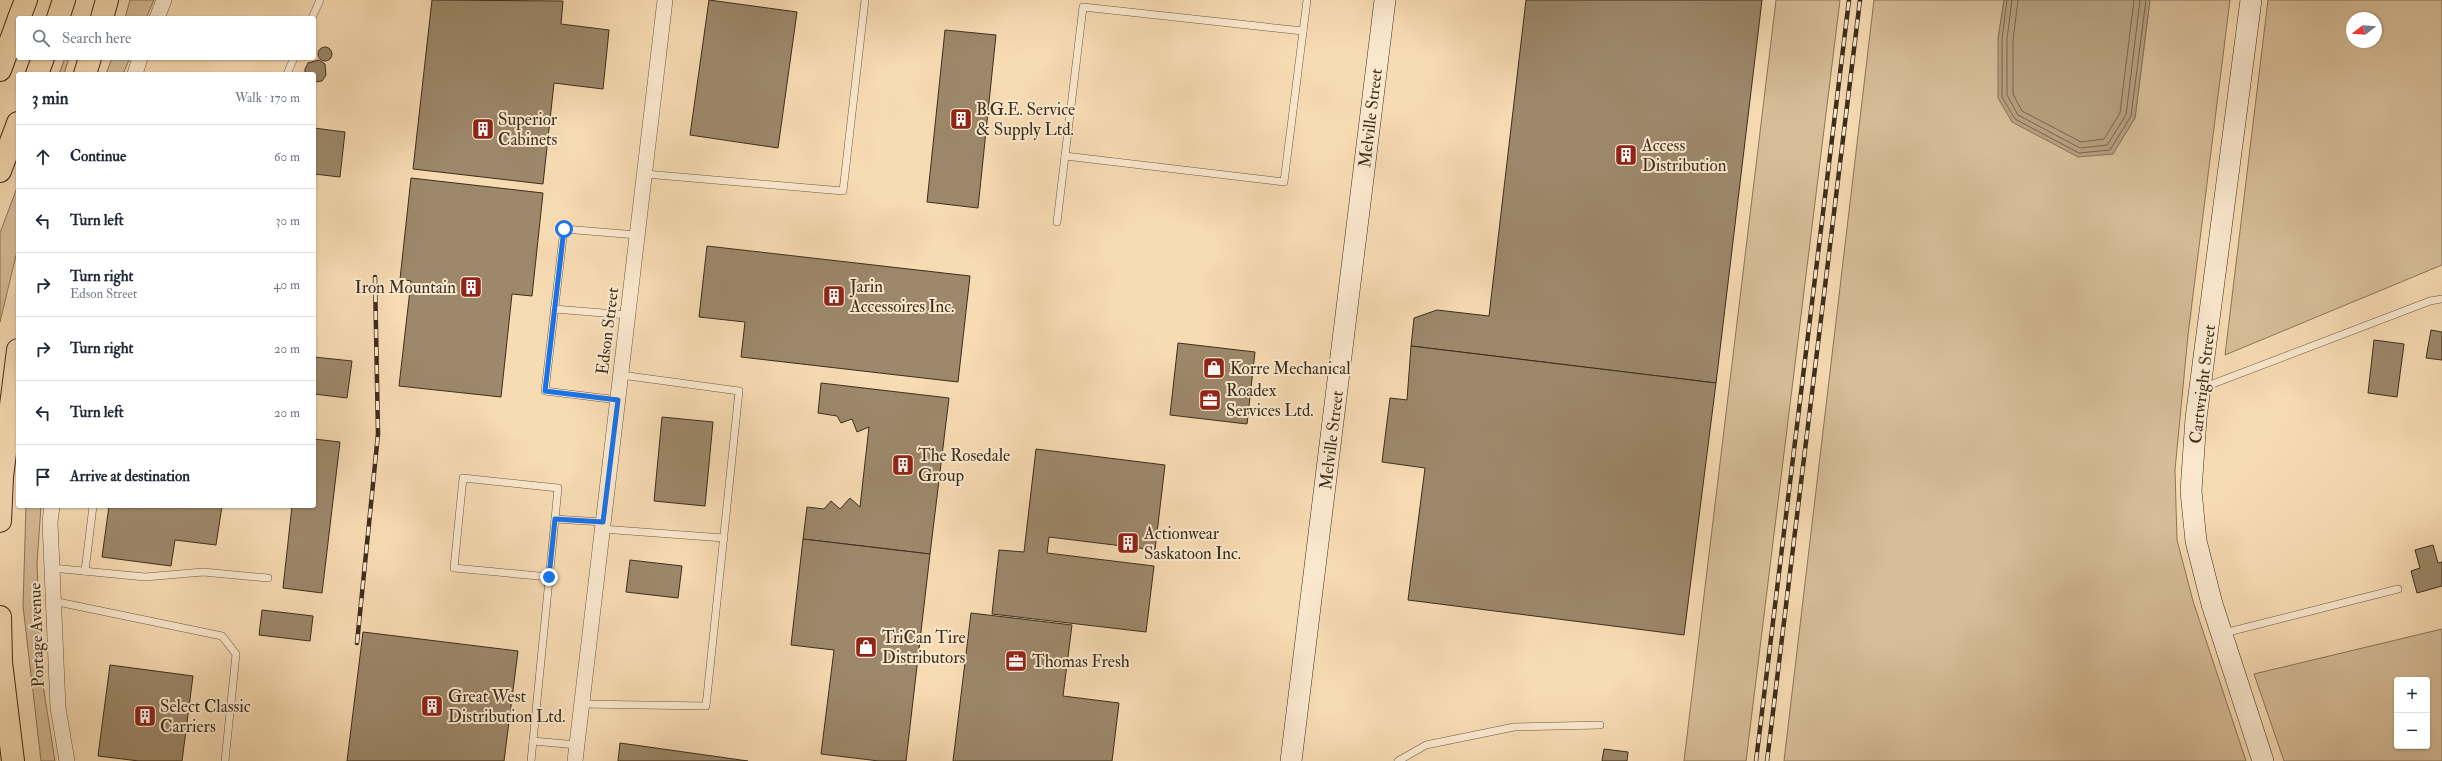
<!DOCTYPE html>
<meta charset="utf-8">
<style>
:root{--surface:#fff;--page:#f6f6f7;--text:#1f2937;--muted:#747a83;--line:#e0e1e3}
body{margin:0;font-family:"IM FELL Double Pica",serif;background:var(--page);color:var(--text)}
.controls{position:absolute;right:12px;bottom:12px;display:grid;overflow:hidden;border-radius:4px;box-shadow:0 1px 3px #0004}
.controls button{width:36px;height:36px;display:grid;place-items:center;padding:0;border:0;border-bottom:1px solid var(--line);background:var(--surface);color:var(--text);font:20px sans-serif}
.compass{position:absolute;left:2346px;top:12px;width:36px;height:36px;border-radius:50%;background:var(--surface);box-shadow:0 1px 3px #0004;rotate:253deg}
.stop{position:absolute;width:12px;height:12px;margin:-9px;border:3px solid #1a73e8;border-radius:50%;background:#fff}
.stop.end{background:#1a73e8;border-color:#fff;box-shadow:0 1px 4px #0008}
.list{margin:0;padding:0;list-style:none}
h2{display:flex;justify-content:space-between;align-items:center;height:52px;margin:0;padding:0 16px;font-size:17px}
h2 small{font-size:13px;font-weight:400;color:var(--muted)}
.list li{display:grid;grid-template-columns:26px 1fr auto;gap:12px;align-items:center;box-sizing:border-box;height:64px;padding:0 16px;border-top:1px solid var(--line)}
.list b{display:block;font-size:15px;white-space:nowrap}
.list p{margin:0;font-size:13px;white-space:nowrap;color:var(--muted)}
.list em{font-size:13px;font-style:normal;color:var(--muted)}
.icon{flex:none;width:22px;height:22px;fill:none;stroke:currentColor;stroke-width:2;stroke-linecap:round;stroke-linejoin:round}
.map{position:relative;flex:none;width:2442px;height:761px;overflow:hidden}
.search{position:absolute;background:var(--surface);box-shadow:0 1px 3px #0004;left:16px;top:16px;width:300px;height:44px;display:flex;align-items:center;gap:10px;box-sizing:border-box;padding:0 14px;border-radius:4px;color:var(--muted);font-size:15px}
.panel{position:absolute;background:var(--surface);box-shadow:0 1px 3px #0004;left:16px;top:72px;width:300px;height:436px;border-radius:4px}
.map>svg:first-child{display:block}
.green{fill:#d7be99;stroke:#8a765a;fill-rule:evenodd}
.water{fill:#b7a080;stroke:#867258}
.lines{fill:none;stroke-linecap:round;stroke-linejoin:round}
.shore{stroke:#7a674e;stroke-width:1}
.building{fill:#9d886b;stroke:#3c2e1c}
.lane-casing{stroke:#6b5942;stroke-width:8}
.street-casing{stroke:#6b5942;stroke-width:16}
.secondary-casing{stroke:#3c2e1c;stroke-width:22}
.highway-casing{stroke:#3c2e1c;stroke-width:24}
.lane{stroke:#fae8ce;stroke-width:7}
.street{stroke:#fae8ce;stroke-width:15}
.secondary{stroke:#fae8ce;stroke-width:21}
.highway{stroke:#f7dbb3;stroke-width:22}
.rail-casing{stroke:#3c2e1c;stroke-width:4.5}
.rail{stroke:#fae8ce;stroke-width:3;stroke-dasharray:9;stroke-linecap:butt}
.route{stroke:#1a73e8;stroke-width:5}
.labels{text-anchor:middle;stroke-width:4;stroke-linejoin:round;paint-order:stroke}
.poi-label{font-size:17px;fill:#3c2e1c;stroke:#fae8ce;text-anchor:start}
.street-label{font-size:17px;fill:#3c2e1c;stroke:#fae8ce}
</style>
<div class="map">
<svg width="2442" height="761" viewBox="0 0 2442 761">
<rect width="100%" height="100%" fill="#f7dbb3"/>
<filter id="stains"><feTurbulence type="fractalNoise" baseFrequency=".005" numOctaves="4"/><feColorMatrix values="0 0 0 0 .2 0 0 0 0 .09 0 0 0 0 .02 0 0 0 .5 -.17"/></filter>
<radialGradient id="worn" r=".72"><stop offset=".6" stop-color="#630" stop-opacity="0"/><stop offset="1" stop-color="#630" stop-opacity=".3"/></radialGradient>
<g class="green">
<path d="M130,0h24l-8,18h-21z"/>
<path d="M1776,0h64l-94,761h-62z"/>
<path d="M1874,0h130l-6,39 137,79 15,-118h80l-42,335 -13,135 2,70 16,61 53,160h-462z"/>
<path d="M2268,0h174v265l-217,90zM2352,18h24v24h-24z"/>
<path d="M65,58h4l-5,16h-5z"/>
<path d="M112,58h18l-7,16h-17z"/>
<path d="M18,185v62l-18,75v-89z"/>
<path d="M26,506h15l-4,58 6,121 12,76h-14l-18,-155z"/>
<path d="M2442,629v132h-158l-30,-87zM2397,680h30v66h-30z"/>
</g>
<path class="water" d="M2004,0h146l-15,118 -22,36 -35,3 -66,-35 -14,-24v-59z"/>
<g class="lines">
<g class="shore">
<path d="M2007,0l-5,39v58l13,22 64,34 31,-3 21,-34 15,-116"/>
<path d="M2012,0l-5,39v56l11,20 62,33 27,-3 19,-30 14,-115"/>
<path d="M2018,0l-5,40v54l9,17 59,31 23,-3 16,-26 14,-113"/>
</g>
</g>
<g class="building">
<path d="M432,0l131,1 -2,23 48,6 -6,59 -49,-6 -11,101 -130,-15z"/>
<path d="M709,0l88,12 -19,136 -88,-13z"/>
<path d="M1526,0h236l-46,383 -305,-37 3,-28 23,-8 52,6z"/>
<path d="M945,30l51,5 -18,173 -51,-6z"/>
<circle cx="325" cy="54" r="7"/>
<path d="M319,60l6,4 1,11 -4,6 -7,1 -1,-8h-9v-5l3,-6z"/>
<path d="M314,128l31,4 -5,45 -26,-3z"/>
<path d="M411,178l132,15 -11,103 -20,-2 -11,103 -102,-11 12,-105 -11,-2z"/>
<path d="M707,246l263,30 -12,106 -217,-25 4,-35 -46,-5z"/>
<path d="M2431,330l11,2v28l-16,-2z"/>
<path d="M2374,340l30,4 -7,53 -29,-4z"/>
<path d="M1178,343l77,9 -8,72 -77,-9z"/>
<path d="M1411,346l305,37 -32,252 -276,-35 17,-132 -43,-6 8,-64 17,2z"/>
<path d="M314,357l38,4 -5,37 -33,-4z"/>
<path d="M821,383l128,15 -19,156 -127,-15 4,-32 17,2 7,-8 9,8 10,-11 10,9 9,-80 -12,5 -5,-13 -11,4 -4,-7 -19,-3z"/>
<path d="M662,417l51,5 -8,84 -51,-5z"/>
<path d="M314,439l26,3 -18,151 -39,-5 9,-82h22z"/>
<path d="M1036,449l129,16 -10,85 -106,-13 -2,16 107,13 -8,66 -154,-18 7,-64 25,2z"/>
<path d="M109,506h113l-6,39 -41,-5 -4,26 -69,-9z"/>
<path d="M803,539l127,15 -24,207h-27l-58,-7 13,-104 -43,-5z"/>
<path d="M2433,545l5,18 4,-1v24l-25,7 -6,-22 9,-3 -5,-18z"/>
<path d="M630,560l52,6 -4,32 -52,-6z"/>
<path d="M262,610l51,6 -3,25 -51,-6z"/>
<path d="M971,613l101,12 -9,71 56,7 -7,58h-159z"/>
<path d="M363,632l155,19 -14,110h-157z"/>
<path d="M110,665l83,11 -11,85h-43l-41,-5z"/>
<path d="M620,743l128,18h-130z"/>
<path d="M1604,749l24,3 -1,9h-25z"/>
</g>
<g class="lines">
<g class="lane-casing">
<g id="lane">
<path d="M312,18l8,-18"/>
<path d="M287,74l7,-16"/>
<path d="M1065,156l219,26 23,-182"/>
<path d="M645,174l198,17 22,-191"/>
<path d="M1057,222l26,-215 220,24"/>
<path d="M554,309l74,6"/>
<path d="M2202,388l228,-87 12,-2"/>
<path d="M618,400l-73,-9 19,-162 73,6"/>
<path d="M602,529l122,9"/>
<path d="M52,568l93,9 58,-5 65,6"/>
<path d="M85,571l8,-65"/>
<path d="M549,577l-95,-9 9,-90 95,10 -3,31"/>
<path d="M53,601l169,35 14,18 -11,107"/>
<path d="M2224,633l174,-44"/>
<path d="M582,704l124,2 33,-315 -118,-16"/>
<path d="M533,741l44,4"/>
<path d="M531,761l24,-242 48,3"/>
<path d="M1398,761l28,-16 88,-18 86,-2"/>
</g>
</g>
<g class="street-casing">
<g id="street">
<path d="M157,18l7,-18"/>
<path d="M135,74l5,-16"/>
<path d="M52,506l-2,16 8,186 9,53"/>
<path d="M575,761l90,-761"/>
</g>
</g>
<g class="secondary-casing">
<g id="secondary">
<path d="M2251,0l-55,418 -5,73 5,50 16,63 51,157"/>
<path d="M1291,761l94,-761"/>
</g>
</g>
<g class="highway-casing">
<g id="highway">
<path d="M19,18l7,-18"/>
<path d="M58,18l6,-18"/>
<path d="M102,18l5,-18"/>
<path d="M0,70l18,-49"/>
<path d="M37,74l6,-16"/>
<path d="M85,74l5,-16"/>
<path d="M0,171l18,-48"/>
<path d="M0,521l2,-44 16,-127"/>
<path d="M0,617l1,45 12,99"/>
</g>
</g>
<use href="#lane" class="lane"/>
<use href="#street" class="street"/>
<use href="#secondary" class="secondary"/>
<use href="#highway" class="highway"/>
<g class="rail-casing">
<g id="rail">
<path d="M357,643l21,-209 -3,-157"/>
<path d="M1756,761l93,-761"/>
<path d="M1767,761l93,-761"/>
</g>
</g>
<use href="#rail" class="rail"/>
</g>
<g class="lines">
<path class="route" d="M549,577l6,-58 48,3 15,-122 -73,-9 19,-162"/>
</g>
<defs>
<g id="building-square" transform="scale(1.15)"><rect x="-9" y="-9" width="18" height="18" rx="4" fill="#8f2418" stroke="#fae8ce"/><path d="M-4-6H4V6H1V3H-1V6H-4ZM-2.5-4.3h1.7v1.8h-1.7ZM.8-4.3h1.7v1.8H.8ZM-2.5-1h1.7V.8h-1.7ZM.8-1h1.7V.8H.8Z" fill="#fff"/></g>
<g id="shop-square" transform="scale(1.15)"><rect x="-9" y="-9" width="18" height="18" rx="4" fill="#8f2418" stroke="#fae8ce"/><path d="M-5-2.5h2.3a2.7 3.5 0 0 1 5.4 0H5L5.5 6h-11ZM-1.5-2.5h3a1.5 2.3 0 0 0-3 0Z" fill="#fff"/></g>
<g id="office-square" transform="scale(1.15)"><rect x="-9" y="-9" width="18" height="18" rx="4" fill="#8f2418" stroke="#fae8ce"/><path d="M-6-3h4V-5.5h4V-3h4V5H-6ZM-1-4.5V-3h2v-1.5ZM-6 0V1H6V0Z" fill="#fff"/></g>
</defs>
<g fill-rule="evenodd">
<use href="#building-square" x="961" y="119"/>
<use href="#building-square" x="483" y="129"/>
<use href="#building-square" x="1626" y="155"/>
<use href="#building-square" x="471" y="287"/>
<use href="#building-square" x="834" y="296"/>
<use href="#shop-square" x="1214" y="368"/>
<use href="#office-square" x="1210" y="400"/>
<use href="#building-square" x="903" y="465"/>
<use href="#building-square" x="1128" y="543"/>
<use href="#shop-square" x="866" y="647"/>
<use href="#office-square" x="1016" y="661"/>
<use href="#building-square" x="432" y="706"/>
<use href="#building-square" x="145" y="716"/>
</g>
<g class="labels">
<g class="poi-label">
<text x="976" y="115">B.G.E. Service<tspan x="976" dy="20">&amp; Supply Ltd.</tspan></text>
<text x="498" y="125">Superior<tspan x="498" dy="20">Cabinets</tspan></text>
<text x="1642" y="151">Access<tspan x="1642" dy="20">Distribution</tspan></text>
<text x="850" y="292">Jarin<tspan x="850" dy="20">Accessoires Inc.</tspan></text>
<text x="456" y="293" text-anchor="end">Iron Mountain</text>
<text x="1230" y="374">Korre Mechanical</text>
<text x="1226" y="396">Roadex<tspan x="1226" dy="20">Services Ltd.</tspan></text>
<text x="918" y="461">The Rosedale<tspan x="918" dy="20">Group</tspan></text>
<text x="1144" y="539">Actionwear<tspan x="1144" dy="20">Saskatoon Inc.</tspan></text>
<text x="882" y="643">TriCan Tire<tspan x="882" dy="20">Distributors</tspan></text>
<text x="1032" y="667">Thomas Fresh</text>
<text x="448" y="702">Great West<tspan x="448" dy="20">Distribution Ltd.</tspan></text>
<text x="160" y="712">Select Classic<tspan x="160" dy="20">Carriers</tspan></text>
</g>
<g class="street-label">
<text transform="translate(1370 118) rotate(-83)" y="6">Melville Street</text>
<text transform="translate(607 331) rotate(-83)" y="6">Edson Street</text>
<text transform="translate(2202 384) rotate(-83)" y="6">Cartwright Street</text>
<text transform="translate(1331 440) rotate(-83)" y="6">Melville Street</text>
<text transform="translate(36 635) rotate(-92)" y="6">Portage Avenue</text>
</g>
</g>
<rect width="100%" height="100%" filter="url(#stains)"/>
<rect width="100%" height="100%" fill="url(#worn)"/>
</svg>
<div class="controls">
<button>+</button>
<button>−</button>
</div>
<svg class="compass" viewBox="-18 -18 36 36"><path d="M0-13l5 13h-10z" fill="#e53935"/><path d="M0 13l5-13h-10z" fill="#747a83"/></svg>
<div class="stop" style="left:564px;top:229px"></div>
<div class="stop end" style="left:549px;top:577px"></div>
<div class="search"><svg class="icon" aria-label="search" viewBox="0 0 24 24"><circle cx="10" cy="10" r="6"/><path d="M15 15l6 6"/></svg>Search here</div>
<section class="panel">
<h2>3 min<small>Walk · 170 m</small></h2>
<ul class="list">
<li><svg class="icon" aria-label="ahead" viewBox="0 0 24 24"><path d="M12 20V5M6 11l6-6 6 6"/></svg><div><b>Continue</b></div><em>60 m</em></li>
<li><svg class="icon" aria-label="left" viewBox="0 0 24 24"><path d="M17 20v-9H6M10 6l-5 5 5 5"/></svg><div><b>Turn left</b></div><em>30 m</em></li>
<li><svg class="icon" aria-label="right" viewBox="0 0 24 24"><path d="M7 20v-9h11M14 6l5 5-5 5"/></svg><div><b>Turn right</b><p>Edson Street</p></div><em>40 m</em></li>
<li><svg class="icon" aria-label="right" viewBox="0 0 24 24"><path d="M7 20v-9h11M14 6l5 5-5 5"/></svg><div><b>Turn right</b></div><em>20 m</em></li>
<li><svg class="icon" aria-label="left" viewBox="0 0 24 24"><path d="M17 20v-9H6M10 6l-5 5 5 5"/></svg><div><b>Turn left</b></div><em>20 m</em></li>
<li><svg class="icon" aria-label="arrive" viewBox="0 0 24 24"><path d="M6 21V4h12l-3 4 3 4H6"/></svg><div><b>Arrive at destination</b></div></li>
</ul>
</section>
</div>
